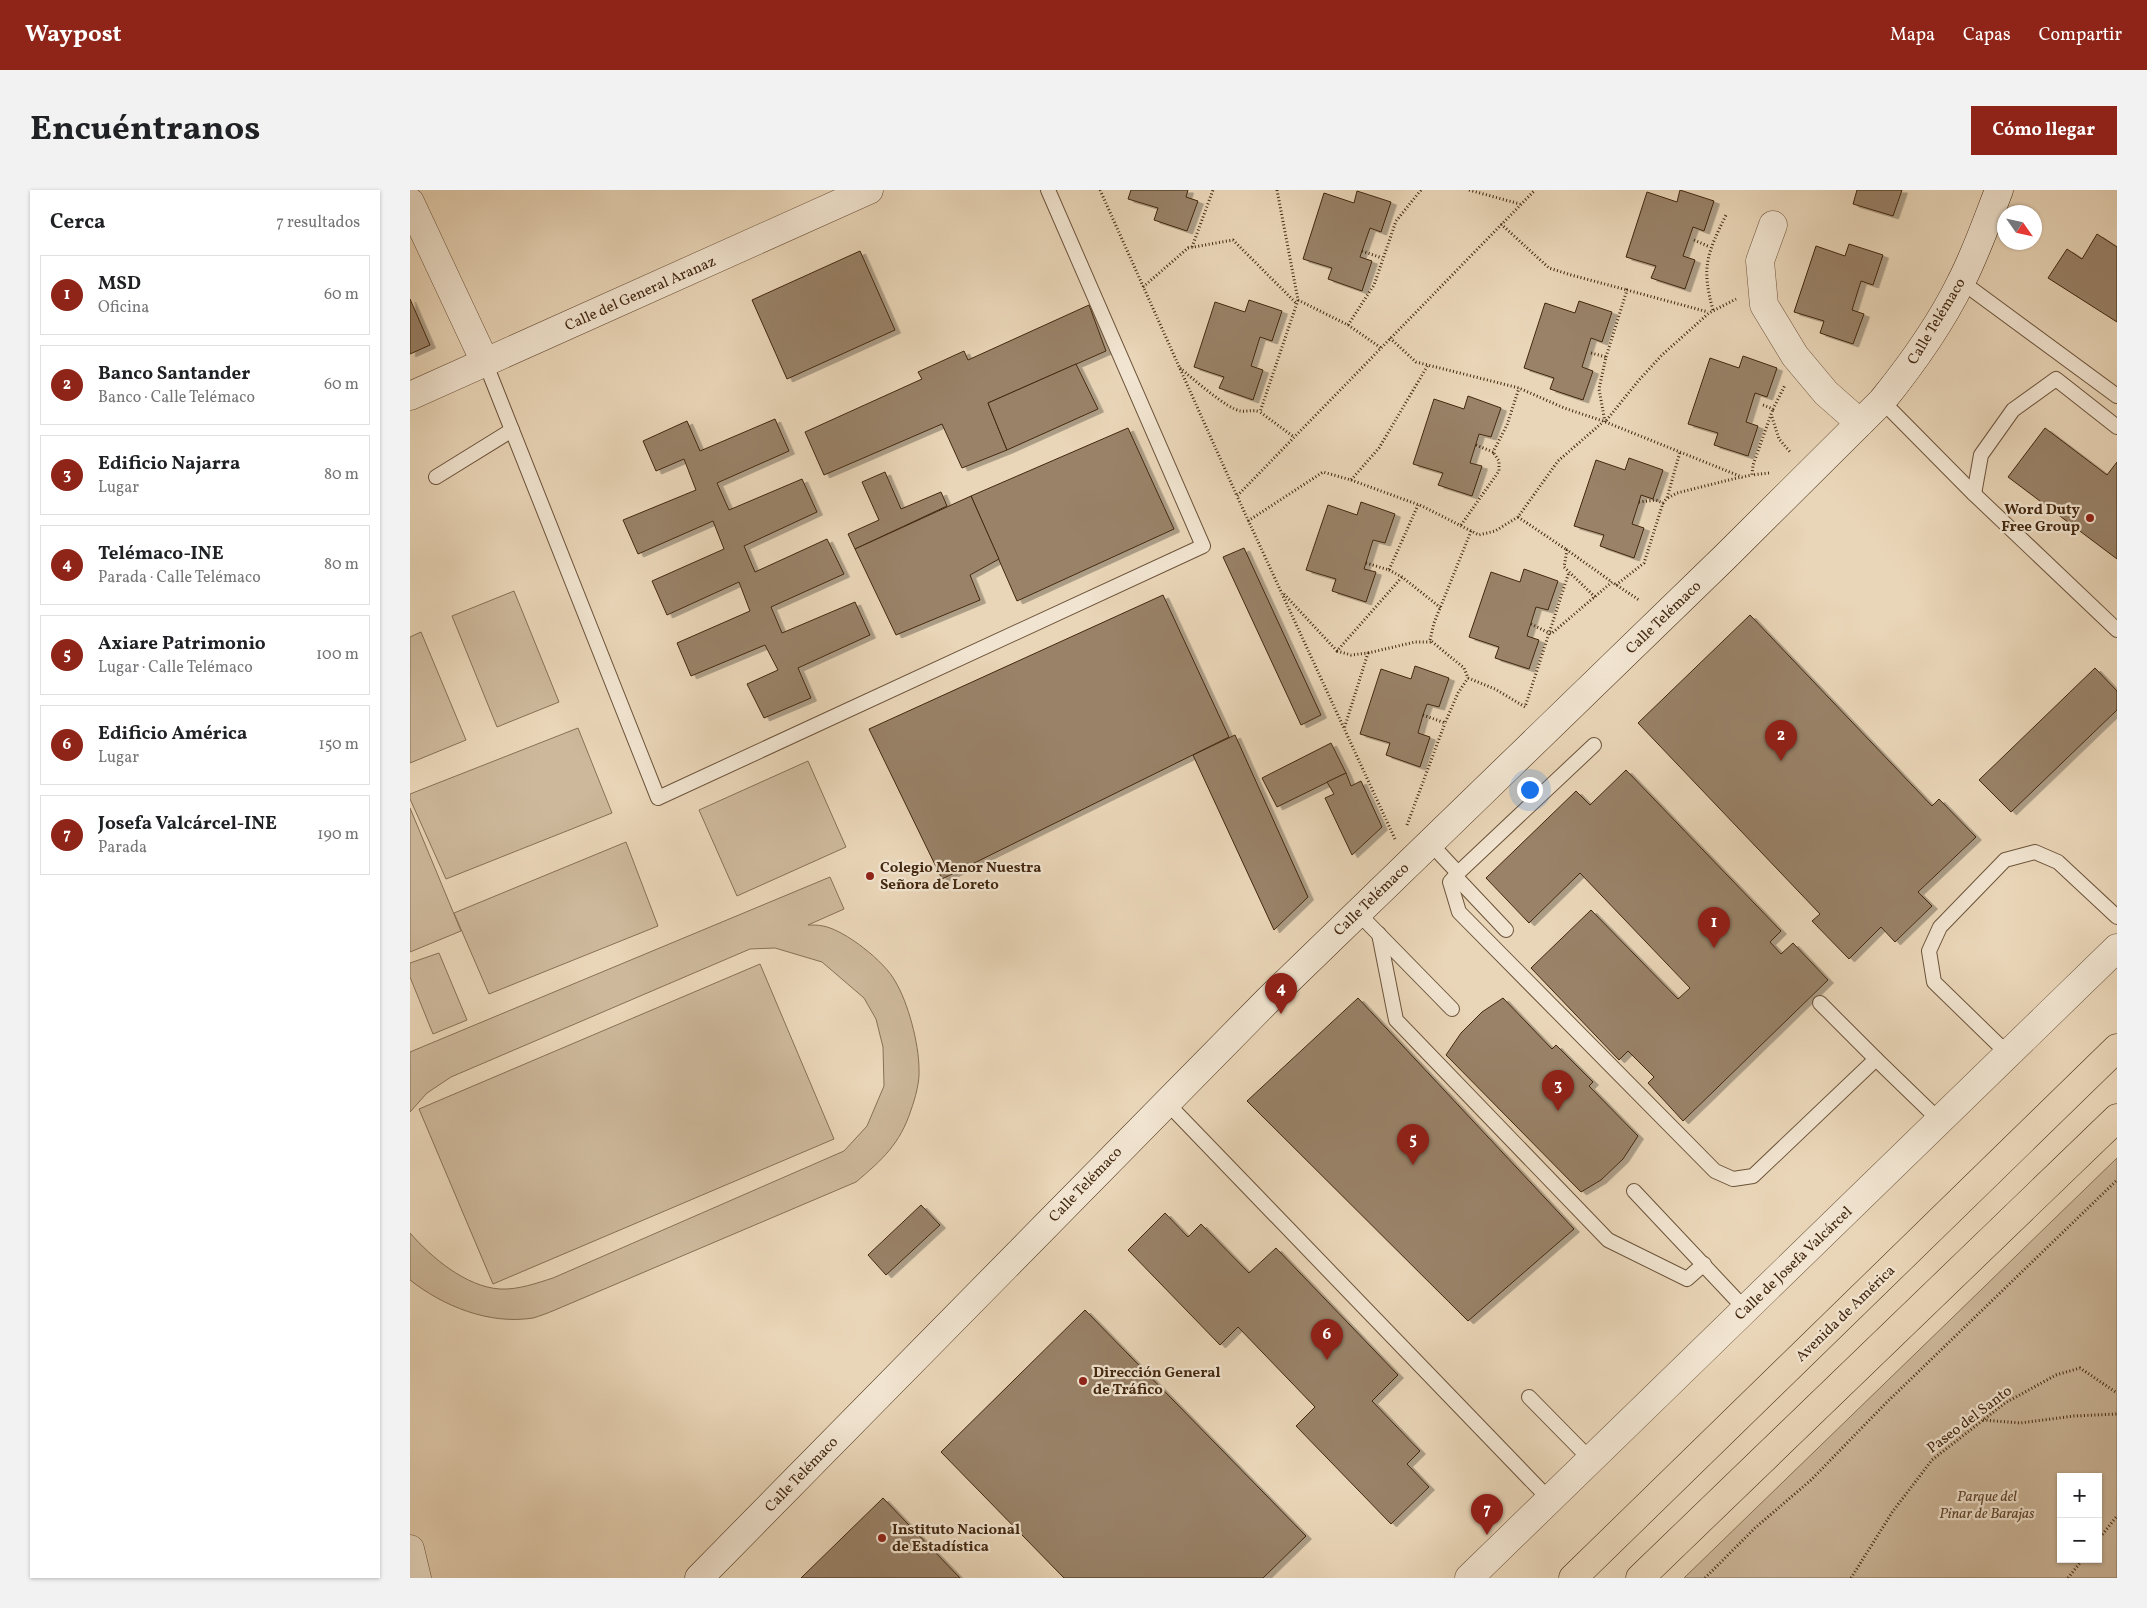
<!DOCTYPE html>
<html lang="es">
<meta charset="utf-8">
<style>
:root{--surface:#fff;--page:#f2f2f2;--text:#202124;--muted:#757577;--line:#e0e0e0;--accent:#8f2418}
body{margin:0;font-family:Vollkorn,serif;background:var(--page);color:var(--text)}
.controls{position:absolute;right:15px;bottom:15px;display:grid;overflow:hidden;border-radius:0px;box-shadow:0 1px 4px #0004}
.controls button{width:45px;height:45px;display:grid;place-items:center;padding:0;border:0;border-bottom:1px solid var(--line);background:var(--surface);color:var(--text);font:25px sans-serif}
.compass{position:absolute;left:1587px;top:15px;width:45px;height:45px;border-radius:50%;background:var(--surface);box-shadow:0 1px 4px #0004;rotate:124deg}
.you{position:absolute;left:1119px;top:599px;width:18px;height:18px;margin:-12px;border:4px solid #fff;border-radius:50%;background:#1a73e8;box-shadow:0 0 0 8px #1a73e833}
.badge{display:grid;place-items:center;width:32px;height:32px;border-radius:50%;background:var(--accent);color:#fff;font-size:16px;font-weight:700}
.pin{position:absolute;translate:-50% -41px;filter:drop-shadow(0 1px 2px #0008)}
.pin::after{content:'';position:absolute;top:26px;width:18px;height:15px;background:inherit;clip-path:polygon(0 0,100% 0,50% 100%)}
.list{margin:0;padding:0;list-style:none}
h2{display:flex;justify-content:space-between;align-items:center;height:65px;margin:0;padding:0 20px;font-size:21px}
h2 small{font-size:16px;font-weight:400;color:var(--muted)}
.list li{display:grid;grid-template-columns:32px 1fr auto;gap:15px;align-items:center;box-sizing:border-box;height:80px;margin:0 10px 10px;padding:0 10px;border:1px solid var(--line);border-radius:0px}
.list b{display:block;font-size:19px;white-space:nowrap}
.list p{margin:0;font-size:16px;white-space:nowrap;color:var(--muted)}
.list em{font-size:16px;font-style:normal;color:var(--muted)}
.map{position:relative;flex:none;width:1707px;height:1388px;overflow:hidden;border-radius:0px}
header{display:flex;align-items:center;gap:30px;box-sizing:border-box;height:70px;padding:0 25px;background:var(--accent);color:#fff}
header strong{font-size:24px}
nav{display:flex;gap:28px;margin-inline-start:auto;font-size:18px}
.intro{display:flex;align-items:center;justify-content:space-between;box-sizing:border-box;height:120px;padding:0 30px}
h1{margin:0;font-size:35px}
.button{padding:12px 22px;border-radius:0px;background:var(--accent);color:#fff;font-size:18px;font-weight:700}
main{display:flex;gap:30px;padding:0 30px}
aside{flex:1;background:var(--surface);border-radius:0px;box-shadow:0 1px 4px #0004}
.map>svg:first-child{display:block}
.green{fill:#cdb89b;stroke:#887056;fill-rule:evenodd}
.building{fill:#998267;stroke:#432810;filter:url(#shadow)}
.lines{fill:none;stroke-linecap:round;stroke-linejoin:round}
.lane-casing{stroke:#6c533a;stroke-width:16}
.street-casing{stroke:#6c533a;stroke-width:29}
.secondary-casing{stroke:#432810;stroke-width:29}
.highway-casing{stroke:#432810;stroke-width:29}
.path{stroke:#432810;stroke-width:3;stroke-dasharray:1 2.5;stroke-linecap:butt}
.lane{stroke:#f1e4d0;stroke-width:14}
.street{stroke:#f1e4d0;stroke-width:28}
.secondary{stroke:#f1e4d0;stroke-width:28}
.highway{stroke:#e9d5b7;stroke-width:28}
.poi-dot{fill:#8f2418;stroke:#f1e4d0;stroke-width:2}
.labels{text-anchor:middle;stroke-width:4.5;stroke-linejoin:round;paint-order:stroke}
.street-label{font-size:15px;fill:#432810;stroke:#f1e4d0}
.poi-label{font-size:15px;font-weight:bold;fill:#432810;stroke:#f1e4d0;text-anchor:start}
.park-label{font-size:15px;font-style:italic;fill:#5f452c;stroke:#f1e4d0}
</style>
<header>
<strong>Waypost</strong>
<nav><a>Mapa</a><a>Capas</a><a>Compartir</a></nav>
</header>
<div class="intro"><h1>Encuéntranos</h1><a class="button">Cómo llegar</a></div>
<main>
<aside>
<h2>Cerca<small>7 resultados</small></h2>
<ul class="list">
<li><span class="badge">1</span><div><b>MSD</b><p>Oficina</p></div><em>60 m</em></li>
<li><span class="badge">2</span><div><b>Banco Santander</b><p>Banco · Calle Telémaco</p></div><em>60 m</em></li>
<li><span class="badge">3</span><div><b>Edificio Najarra</b><p>Lugar</p></div><em>80 m</em></li>
<li><span class="badge">4</span><div><b>Telémaco-INE</b><p>Parada · Calle Telémaco</p></div><em>80 m</em></li>
<li><span class="badge">5</span><div><b>Axiare Patrimonio</b><p>Lugar · Calle Telémaco</p></div><em>100 m</em></li>
<li><span class="badge">6</span><div><b>Edificio América</b><p>Lugar</p></div><em>150 m</em></li>
<li><span class="badge">7</span><div><b>Josefa Valcárcel-INE</b><p>Parada</p></div><em>190 m</em></li>
</ul>
</aside>
<div class="map">
<svg width="1707" height="1388" viewBox="0 0 1707 1388">
<defs>
<filter id="shadow"><feDropShadow dx="5.5" dy="3" stdDeviation="0" flood-color="#0004"/></filter>
</defs>
<rect width="100%" height="100%" fill="#e9d5b7"/>
<filter id="stains"><feTurbulence type="fractalNoise" baseFrequency=".004" numOctaves="4"/><feColorMatrix values="0 0 0 0 .2 0 0 0 0 .09 0 0 0 0 .02 0 0 0 .5 -.17"/></filter>
<radialGradient id="worn" r=".72"><stop offset=".6" stop-color="#630" stop-opacity="0"/><stop offset="1" stop-color="#630" stop-opacity=".3"/></radialGradient>
<g class="green">
<path d="M104,401l45,111 -62,25 -45,-111z"/>
<path d="M11,442l45,108 -56,23v-126z"/>
<path d="M168,538l34,85 -166,66 -36,-80v-5z"/>
<path d="M398,571l38,86 -109,49 -38,-86z"/>
<path d="M0,618l51,123 -51,21z"/>
<path d="M216,652l32,84 -169,68 -35,-81z"/>
<path d="M420,687l14,32 -36,16c5,0 11,0 15,1 22,4 62,36 72,55 13,21 24,63 24,88 1,12 -4,30 -8,41 -11,34 -29,50 -55,72l-301,128c-7,3 -15,6 -22,8 -44,7 -90,-12 -123,-38v-47c21,24 56,54 90,56 18,1 37,-6 53,-11l291,-127 23,-25 17,-40 -1,-39 -7,-28 -12,-21 -42,-36 -47,-14 -25,1 -299,128 -24,16 -17,19v-60z"/>
<path d="M29,763l28,67 -34,14 -23,-57v-14z"/>
<path d="M350,774l74,175 -341,145 -74,-175z"/>
<path d="M1707,968v420h-433zM1651,1287h37v82h-37z"/>
</g>
<g class="building">
<path d="M721,0h57l-2,7 12,4 -11,30 -33,-11 4,-12 -30,-9z"/>
<path d="M1270,0l34,11 -10,30 -11,-4 -10,29 12,4 -10,29 -34,-11 5,-12 -30,-9 21,-65 30,10z"/>
<path d="M1447,0h45l-9,26 -40,-12z"/>
<path d="M947,1l34,11 -10,30 -11,-4 -8,23 -2,6 12,4 -10,30 -34,-12 4,-11 -29,-9 21,-66 30,10z"/>
<path d="M1687,44l20,13v75l-69,-44 19,-29 15,10z"/>
<path d="M1439,54l34,11 -10,30 -12,-4 -9,29 12,4 -11,30 -33,-11 4,-12 -30,-9 22,-66 29,10z"/>
<path d="M450,61l35,79 -108,49 -35,-79z"/>
<path d="M0,109l20,46 -20,9z"/>
<path d="M839,110l33,11 -10,30 -12,-4 -9,29 12,4 -10,30 -34,-12 5,-11 -30,-10 21,-65 30,10z"/>
<path d="M1169,111l33,11 -10,30 -11,-4 -9,29 11,4 -10,29 -33,-11 4,-11 -30,-10 21,-65 30,10z"/>
<path d="M679,115l17,46 -118,52 19,47 -45,18 -20,-44 -118,51 -19,-43 117,-53 -4,-7 46,-21 4,9z"/>
<path d="M1333,166l34,12 -10,29 -12,-4 -9,29 12,4 -10,30 -34,-11 4,-12 -30,-9 22,-66 29,10z"/>
<path d="M666,174l22,45 -91,41 -19,-47z"/>
<path d="M1058,206l33,12 -10,29 -12,-3 -9,29 12,3 -10,30 -34,-11 5,-12 -30,-9 21,-65 30,10z"/>
<path d="M365,229l14,32 -72,32 12,27 73,-31 15,33 -73,34 11,26 72,-33 17,35 -73,33 11,26 73,-31 15,33 -72,33 13,30 -47,20 -17,-34 31,-14 -13,-25 -74,31 -14,-33 73,-32 -11,-29 -72,33 -15,-34 72,-32 -11,-28 -75,33 -15,-34 73,-30 -12,-31 -28,12 -13,-30 44,-20 13,30z"/>
<path d="M718,238l46,101 -157,72 -46,-105z"/>
<path d="M1635,238l62,47 10,-13v97l-109,-82z"/>
<path d="M1219,268l34,12 -10,29 -12,-4 -2,7 -7,22 12,4 -10,30 -34,-12 4,-11 -30,-9 22,-66 29,10z"/>
<path d="M475,282l16,37 40,-17 6,14 -92,43 -7,-15 31,-14 -17,-38z"/>
<path d="M561,306l28,63 -29,16 10,25 -84,35 -41,-86z"/>
<path d="M951,312l34,12 -10,29 -12,-3 -9,29 12,3 -10,30 -34,-11 4,-12 -30,-9 22,-65 29,10z"/>
<path d="M834,358l77,167 -20,10 -78,-168z"/>
<path d="M1114,379l34,12 -10,29 -12,-3 -9,29 12,4 -10,29 -34,-11 4,-11 -30,-10 22,-65 29,10z"/>
<path d="M753,405l66,142 -287,142 -73,-150z"/>
<path d="M1340,425l182,191 7,-7 37,38 -58,55 14,14 -37,36 -14,-15 -32,32 -37,-38 8,-7 -182,-191z"/>
<path d="M1005,476l34,12 -10,29 -12,-3 -4,11 -5,18 12,4 -10,30 -34,-12 4,-12 -30,-9 21,-65 30,10z"/>
<path d="M1685,478l22,23v19l-106,102 -32,-32z"/>
<path d="M825,545l73,162 -34,33 -81,-175z"/>
<path d="M921,553l15,30 -69,34 -15,-29z"/>
<path d="M1216,580l155,161 -11,11 11,12 12,-11 35,37 -145,141 -35,-38 6,-6 -26,-26 -9,9 -88,-92 60,-58 87,89 12,-11 -110,-115 -51,50 -43,-45 90,-87 14,14z"/>
<path d="M936,583l5,13 10,-5 21,46 -30,28 -27,-57 9,-4 -7,-12z"/>
<path d="M948,808l216,231 -106,92 -221,-220z"/>
<path d="M1093,808l49,51 4,-4 37,37 -4,4 49,50 -15,23 -22,21 -20,12 -135,-137 15,-22 21,-21z"/>
<path d="M511,1015l19,20 -54,50 -18,-20z"/>
<path d="M755,1023l23,24 13,-13 48,49 27,-25 122,127 -26,26 48,50 -13,13 22,23 -38,37 -95,-98 19,-19 -77,-80 -18,18 -92,-95z"/>
<path d="M675,1120l221,226 -43,42h-199l-123,-126z"/>
<path d="M473,1308l77,80h-159z"/>
</g>
<g class="lines">
<g class="lane-casing">
<g id="lane">
<path d="M1552,92l155,114"/>
<path d="M75,172l173,436 545,-252 -155,-356"/>
<path d="M1472,211l92,93 143,136"/>
<path d="M26,287l76,-47"/>
<path d="M1564,304l7,-39 32,-45 43,-31 61,48"/>
<path d="M1020,653l28,30 -8,9 9,30 256,259 18,8 20,-3 123,-117 63,61"/>
<path d="M1048,683l136,-128"/>
<path d="M1045,686l51,54"/>
<path d="M947,722l95,97"/>
<path d="M969,744l17,86 212,220 79,39 17,-15"/>
<path d="M1410,813l56,56"/>
<path d="M1599,865l-75,-73 -5,-31 11,-24 65,-67 30,-8 23,10 59,55"/>
<path d="M756,912l384,398"/>
<path d="M1224,1001l112,119"/>
<path d="M1119,1207l62,63"/>
</g>
</g>
<g class="street-casing">
<g id="street">
<path d="M0,12l75,160"/>
<path d="M1363,35l-13,36 4,44 31,51 31,37 34,30"/>
<path d="M0,206l459,-206"/>
<path d="M0,1359l7,29"/>
<path d="M1059,1388l648,-630"/>
</g>
</g>
<g class="secondary-casing">
<path id="secondary" d="M289,1388l569,-578 457,-443 157,-156c30,-37 58,-76 79,-119 15,-29 26,-61 38,-92"/>
</g>
<g class="highway-casing">
<g id="highway">
<path d="M1163,1388l544,-530"/>
<path d="M1230,1388l477,-460"/>
</g>
</g>
<g class="path">
<path d="M690,0l137,306"/>
<path d="M867,0l21,110 -38,112 34,25"/>
<path d="M1059,0l51,14"/>
<path d="M1091,34l48,44 22,7 56,15"/>
<path d="M1284,50l16,7"/>
<path d="M782,57l21,-57"/>
<path d="M952,61l20,7"/>
<path d="M733,97l45,-39 45,-8 64,64"/>
<path d="M888,110l50,25 33,23"/>
<path d="M1303,120c-12,-43 -6,-56 13,-95"/>
<path d="M938,135l26,-40 22,-64 25,-31"/>
<path d="M980,148l26,24 103,26 45,20 39,13 139,56 10,-2"/>
<path d="M1181,163l15,4 -7,32 6,33 34,-42 23,-25 47,-42 27,-14"/>
<path d="M1196,167l21,-67 81,22"/>
<path d="M770,178c11,9 48,42 61,43 7,1 11,-2 19,1"/>
<path d="M1353,215l10,4 12,-24"/>
<path d="M1362,227l7,22 12,14"/>
<path d="M1066,255l17,7 14,-27 12,-37"/>
<path d="M1359,283l-17,2 1,-10 20,-56"/>
<path d="M941,290l71,26 57,29 16,-4 23,-14 40,-56 45,-39"/>
<path d="M1258,308l9,-5 64,-16"/>
<path d="M1229,312l17,-2 7,3 4,-5 13,-46"/>
<path d="M1108,327l49,33"/>
<path d="M838,331l75,-49 28,8 28,-32 49,-83"/>
<path d="M1051,335l38,-54v-10l-6,-9"/>
<path d="M1061,341l-37,92 -4,17 34,28 4,10 27,11 30,18 44,-135"/>
<path d="M956,373l23,7 29,-65"/>
<path d="M979,380l13,7 39,31"/>
<path d="M1206,395l28,-22 19,-60"/>
<path d="M874,404l53,57 65,-74"/>
<path d="M1185,407l-31,-30 3,-17 45,32"/>
<path d="M1121,434l20,10 61,-52 27,18"/>
<path d="M927,461l14,4 17,-2 -24,76"/>
<path d="M958,463l47,-11h16"/>
<path d="M1013,525l22,8 13,-30 10,-15"/>
<path d="M997,635l38,-102"/>
<path d="M985,649l-158,-343 298,-306"/>
<path d="M1573,1230l37,3 54,-7 43,-2"/>
<path d="M1688,1350l19,-24"/>
<path d="M1295,1388l50,-50 56,-48 75,-77 231,-223"/>
<path d="M1441,1388l42,-67 39,-51 73,-57 51,-28 24,-7 37,25"/>
<path d="M1658,1388l15,-19"/>
</g>
<use href="#lane" class="lane"/>
<use href="#street" class="street"/>
<use href="#secondary" class="secondary"/>
<use href="#highway" class="highway"/>
</g>
<g class="poi-dot">
<circle cx="1680" cy="328" r="5"/>
<circle cx="460" cy="686" r="5"/>
<circle cx="673" cy="1191" r="5"/>
<circle cx="472" cy="1348" r="5"/>
</g>
<g class="labels">
<g class="street-label">
<text transform="translate(230 103) rotate(-24)" y="5">Calle del General Aranaz</text>
<text transform="translate(1526 131) rotate(-59)" y="5">Calle Telémaco</text>
<text transform="translate(1253 427) rotate(-44)" y="5">Calle Telémaco</text>
<text transform="translate(961 709) rotate(-44)" y="5">Calle Telémaco</text>
<text transform="translate(675 994) rotate(-46)" y="5">Calle Telémaco</text>
<text transform="translate(1383 1073) rotate(-44)" y="5">Calle de Josefa Valcárcel</text>
<text transform="translate(1435 1123) rotate(-44)" y="5">Avenida de América</text>
<text transform="translate(1559 1229) rotate(-37)" y="5">Paseo del Santo</text>
<text transform="translate(391 1284) rotate(-46)" y="5">Calle Telémaco</text>
</g>
<g class="poi-label">
<text x="1670" y="324" text-anchor="end">Word Duty<tspan x="1670" dy="17">Free Group</tspan></text>
<text x="470" y="682">Colegio Menor Nuestra<tspan x="470" dy="17">Señora de Loreto</tspan></text>
<text x="683" y="1187">Dirección General<tspan x="683" dy="17">de Tráfico</tspan></text>
<text x="482" y="1344">Instituto Nacional<tspan x="482" dy="17">de Estadística</tspan></text>
</g>
<g class="park-label">
<text x="1577" y="1311">Parque del<tspan x="1577" dy="17">Pinar de Barajas</tspan></text>
</g>
</g>
<rect width="100%" height="100%" filter="url(#stains)"/>
<rect width="100%" height="100%" fill="url(#worn)"/>
</svg>
<div class="controls">
<button>+</button>
<button>−</button>
</div>
<svg class="compass" viewBox="-18 -18 36 36"><path d="M0-13l5 13h-10z" fill="#e53935"/><path d="M0 13l5-13h-10z" fill="#757577"/></svg>
<div class="you"></div>
<div class="pin badge" style="left:1304px;top:758px">1</div>
<div class="pin badge" style="left:1371px;top:571px">2</div>
<div class="pin badge" style="left:1148px;top:921px">3</div>
<div class="pin badge" style="left:871px;top:824px">4</div>
<div class="pin badge" style="left:1003px;top:975px">5</div>
<div class="pin badge" style="left:917px;top:1170px">6</div>
<div class="pin badge" style="left:1077px;top:1345px">7</div>
</div>
</main>
